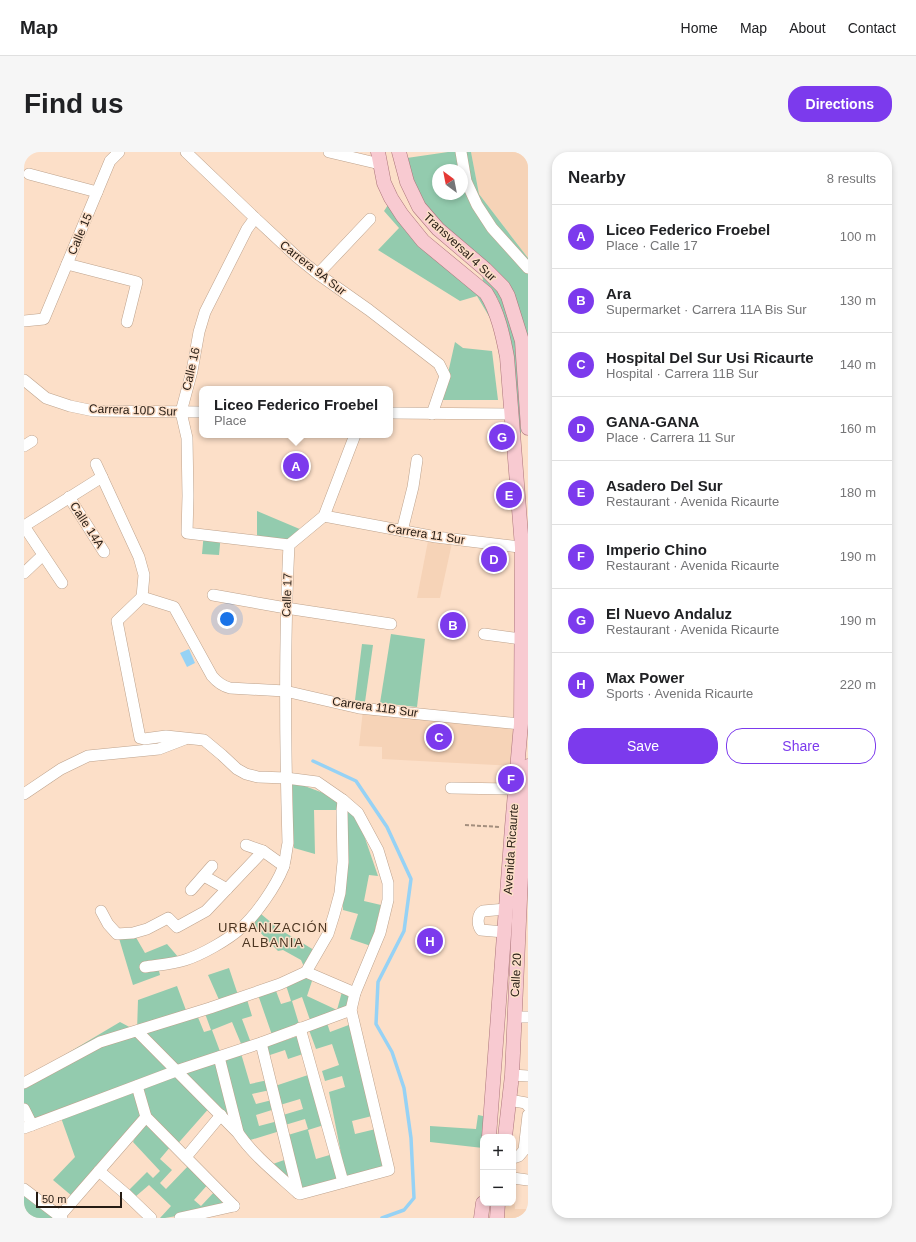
<!DOCTYPE html>
<meta charset="utf-8">
<style>
:root{--surface:#fff;--page:#f6f6f6;--text:#202124;--muted:#757577;--line:#e0e0e0;--accent:#7c3aed}
body{margin:0;font-family:Arial,sans-serif;background:var(--page);color:var(--text)}
.controls{position:absolute;right:12px;bottom:12px;display:grid;overflow:hidden;border-radius:8px;box-shadow:0 2px 6px #0003}
.controls button{width:36px;height:36px;display:grid;place-items:center;padding:0;border:0;border-bottom:1px solid var(--line);background:var(--surface);color:var(--text);font:20px sans-serif}
.compass{position:absolute;left:408px;top:12px;width:36px;height:36px;border-radius:50%;background:var(--surface);box-shadow:0 2px 6px #0003;rotate:328deg}
.scale{position:absolute;left:12px;bottom:10px;width:86px;box-sizing:border-box;padding-left:4px;border:2px solid #251b13;border-top:0;font-size:11px;line-height:14px;white-space:nowrap;color:#251b13;-webkit-text-stroke:3px #fcdfc8;paint-order:stroke}
.you{position:absolute;left:203px;top:467px;width:14px;height:14px;margin:-10px;border:3px solid #fff;border-radius:50%;background:#1a73e8;box-shadow:0 0 0 6px #1a73e833}
.badge{display:grid;place-items:center;width:26px;height:26px;border-radius:50%;background:var(--accent);color:#fff;font-size:13px;font-weight:700}
.pin{position:absolute;translate:-50% -50%;border:2px solid #fff;box-shadow:0 1px 4px #0006}
.popup{position:absolute;left:175px;top:234px;width:194px;height:52px;box-sizing:border-box;display:grid;place-content:center;border-radius:8px;background:var(--surface);filter:drop-shadow(0 1px 3px #0005);font-size:13px;white-space:nowrap;color:var(--muted)}
.popup b{font-size:15px;color:var(--text)}
.popup::after{content:'';position:absolute;left:50%;top:100%;margin-left:-8px;border:8px solid transparent;border-top-color:var(--surface)}
.list{margin:0;padding:0;list-style:none}
h2{display:flex;justify-content:space-between;align-items:center;height:52px;margin:0;padding:0 16px;font-size:17px}
h2 small{font-size:13px;font-weight:400;color:var(--muted)}
.list li{display:grid;grid-template-columns:26px 1fr auto;gap:12px;align-items:center;box-sizing:border-box;height:64px;padding:0 16px;border-top:1px solid var(--line)}
.list b{display:block;font-size:15px;white-space:nowrap}
.list p{margin:0;font-size:13px;white-space:nowrap;color:var(--muted)}
.list em{font-size:13px;font-style:normal;color:var(--muted)}
.actions{display:flex;gap:8px;padding:12px 16px}
.actions a{flex:1;padding:9px 0;border:1px solid var(--accent);border-radius:16px;text-align:center;font-size:14px;color:var(--accent)}
.actions .main{background:var(--accent);color:#fff}
.map{position:relative;flex:none;width:504px;height:1066px;overflow:hidden;border-radius:16px}
header{display:flex;align-items:center;gap:24px;box-sizing:border-box;height:56px;padding:0 20px;background:var(--surface);border-bottom:1px solid var(--line)}
header strong{font-size:19px}
nav{display:flex;gap:22px;margin-inline-start:auto;font-size:14px}
.intro{display:flex;align-items:center;justify-content:space-between;box-sizing:border-box;height:96px;padding:0 24px}
h1{margin:0;font-size:28px}
.button{padding:10px 18px;border-radius:16px;background:var(--accent);color:#fff;font-size:14px;font-weight:700}
main{display:flex;gap:24px;padding:0 24px}
aside{flex:1;background:var(--surface);border-radius:16px;box-shadow:0 2px 6px #0003}
.map>svg:first-child{display:block}
.built{fill:#f6d3b7}
.green{fill:#93cbae;fill-rule:evenodd}
.water{fill:#96d2f5}
.lines{fill:none;stroke-linecap:round;stroke-linejoin:round}
.stream{stroke:#96d2f5;stroke-width:3.5}
.minor-casing{stroke:#bea38d;stroke-width:12}
.major-casing{stroke:#ac757b;stroke-width:15}
.path{stroke:#a48f7e;stroke-width:2;stroke-dasharray:4 2;stroke-linecap:butt}
.minor{stroke:#fff;stroke-width:11}
.major{stroke:#f8cad1;stroke-width:14}
.labels{text-anchor:middle;stroke-width:3;stroke-linejoin:round;paint-order:stroke}
.street-label{font-size:12px;fill:#251b13;stroke:#fcdfc8}
.neighbourhood-label{font-size:13px;letter-spacing:1px;fill:#4b3521;stroke:#fcdfc8}
</style>
<header>
<strong>Map</strong>
<nav><a>Home</a><a>Map</a><a>About</a><a>Contact</a></nav>
</header>
<div class="intro"><h1>Find us</h1><a class="button">Directions</a></div>
<main>
<div class="map">
<svg width="504" height="1066" viewBox="0 0 504 1066">
<rect width="100%" height="100%" fill="#fcdfc8"/>
<g class="built">
<path d="M447,0h57v106l-49,-64z"/>
<path d="M404,389l24,2 -12,55h-23z"/>
<path d="M339,558l156,19 -6,37 -131,-7v-12l-23,-1z"/>
<path d="M489,1030l2,27h13v9h-26l2,-15h9z"/>
</g>
<g class="green">
<path d="M424,0h23l8,42 49,64v80l-20,-42 -89,-89 -19,-48zM414,18h24v24h-24z"/>
<path d="M366,50l101,100 12,38 -26,-44 -17,5 -82,-51 21,-22 -15,-17z"/>
<path d="M457,111l17,23 17,52 4,41 2,54 -7,4 -3,-86 -13,-52 -15,-18z"/>
<path d="M431,190l8,6 29,3 6,49h-56z"/>
<path d="M233,359l45,19 -15,11 -30,-3z"/>
<path d="M180,380l17,2 -2,21 -17,-1z"/>
<path d="M367,482l34,5 -8,68 -37,-4z"/>
<path d="M338,492l11,1 -8,57 -10,-2z"/>
<path d="M262,627l56,21 14,12 22,64 -9,-1 -5,26 17,4 -10,41 -21,-7 8,-25 -15,-4 -2,-50 -1,-50h-26l1,44 -21,-6z"/>
<path d="M237,762l18,15 35,21v25l-7,21 30,14 6,-22 12,5 -4,17 -41,10 -8,-23 -10,4 7,23 -27,11 -16,-46 17,-6 8,21 10,-3 -7,-22 22,-8 -5,-11 -18,-10 -5,1 -27,-28z"/>
<path d="M110,782l11,19 22,-9 12,14 -21,9 2,8 -27,10 -15,-50z"/>
<path d="M205,816l9,27 7,-2 7,23 -10,3 9,24 -9,3 -10,-24 -20,8 9,24 19,-4 10,34 18,-4 2,10 -18,4 4,10 16,-4 3,9 -19,6 3,11 19,-5 2,10 -33,10 -36,-35 -37,42 -3,-2 -11,13 12,11 -12,13 6,6 24,-25 20,18 -16,18 7,6 16,-17 17,17 -69,12h-5l11,-12 -22,-21 -14,12 -7,-6 19,-19 6,6 7,-7 -27,-29 12,-24 -73,78 -19,-16 22,-23 -15,-42 -36,13v-49l96,-57 17,9 1,-31 39,-14 10,27 8,-3 9,22 7,-2 -8,-22 17,-6 -12,-27z"/>
<path d="M303,871l3,9 24,-9 22,92 -24,6 3,13 25,-6 9,42 -43,9 -17,-87 16,-5 -3,-11 -17,5 -3,-10 17,-6 -7,-21 -16,5 -7,-19z"/>
<path d="M277,883l5,18 -18,6 -3,-9 -18,6 -2,-9z"/>
<path d="M287,922l13,51 -16,5 8,29 17,-5 10,28 -43,12 -12,-59 20,-6 -3,-10 -20,6 -2,-10 20,-6 -3,-10 -20,6 -5,-19z"/>
<path d="M454,963l10,2 -5,20v11l-53,-6v-16l46,3z"/>
<path d="M263,1007l6,27 -23,-21z"/>
<path d="M0,1031l41,35h-41z"/>
</g>
<path class="water" d="M165,497l6,14 -8,4 -7,-14z"/>
<g class="lines">
<path class="stream" d="M289,609l43,20 31,46 24,52 -7,52 -26,51 -2,42 16,28 12,36 7,50 3,60 -10,12 -22,8"/>
<g class="minor-casing">
<g id="minor">
<path d="M162,0l69,66 42,39 21,17 51,36 70,54 6,12 -13,38"/>
<path d="M305,0l51,12"/>
<path d="M437,0l5,29 11,24 15,23 36,40"/>
<path d="M5,22l68,18"/>
<path d="M231,66l-8,11 -42,83 -6,20 -7,39 -11,41 6,26 1,58 -1,37 102,12"/>
<path d="M43,112l70,18 -10,40"/>
<path d="M294,122l52,-55"/>
<path d="M0,169l20,-2 66,-158 9,-9"/>
<path d="M0,228l22,18 24,8 24,5 108,1"/>
<path d="M366,261l121,1"/>
<path d="M0,294l8,-5"/>
<path d="M72,312l43,93 5,18 -2,22"/>
<path d="M45,345l35,55"/>
<path d="M300,364l112,21 92,11"/>
<path d="M0,374l78,-49"/>
<path d="M0,374l38,57"/>
<path d="M378,379l11,-44 4,-27"/>
<path d="M0,421l19,-18"/>
<path d="M189,443l73,13 105,16"/>
<path d="M118,445l32,10 38,69c5,6 10,10 18,12l55,3 74,17 162,16"/>
<path d="M460,482l37,5"/>
<path d="M427,636l64,1"/>
<path d="M0,642l37,-25 27,-13 71,-7 26,-10"/>
<path d="M222,693l17,6 21,15"/>
<path d="M180,724l23,13"/>
<path d="M167,738l21,-24"/>
<path d="M77,759l7,13 9,10 16,-1 14,-4 21,-11 9,9 29,-16 57,-60"/>
<path d="M480,780l-23,-2c-4,-5 -4,-16 2,-19l23,-2"/>
<path d="M121,815c13,-2 27,-3 40,-7 16,-5 43,-20 56,-32 15,-13 35,-42 42,-60 3,-8 3,-17 5,-25 -3,-99 -4,-198 1,-298l35,-29 31,-81"/>
<path d="M282,820l49,21"/>
<path d="M490,865h14"/>
<path d="M276,876l43,154"/>
<path d="M113,879l101,102c16,23 39,41 60,60l2,1 89,-24 -38,-160 4,-17 25,-60 8,-33v-17l-10,-33 -20,-37 -15,-13 -26,-18 -31,-4 -28,-1 -12,-3 -9,-5 -15,-14 -18,-15 -38,-4 -22,3 -4,-1 -23,-117 25,-24"/>
<path d="M237,891l37,150"/>
<path d="M195,905l19,75"/>
<path d="M488,923l16,1"/>
<path d="M0,931l76,-41 110,-34 70,-24 26,-12 22,-38 6,-19 6,-22 3,-31 -1,-51 1,-11"/>
<path d="M485,948l17,3 2,3"/>
<path d="M0,957l8,16"/>
<path d="M122,965l88,89"/>
<path d="M0,976l152,-57 85,-28 90,-33"/>
<path d="M162,1005l35,-42"/>
<path d="M489,1006l6,-2 5,-6 4,-35"/>
<path d="M75,1019l28,24 24,23"/>
<path d="M489,1026l15,2"/>
<path d="M0,1037l38,29"/>
<path d="M34,1066l88,-101 -9,-31"/>
<path d="M156,1066l54,-12"/>
</g>
</g>
<g class="major-casing">
<g id="major">
<path d="M354,0l6,31 7,15 11,17 21,26 63,52c12,19 17,43 21,64l15,190 -1,177 -9,103 -23,310"/>
<path d="M375,0l8,30 12,25 19,22 47,40 18,18 5,9 14,45 6,87"/>
<path d="M481,985l7,-62 10,-220 6,-89"/>
<path d="M457,1066l2,-15"/>
<path d="M473,1066l1,-15"/>
</g>
</g>
<path class="path" d="M441,673l35,2"/>
<use href="#minor" class="minor"/>
<use href="#major" class="major"/>
</g>
<g class="labels">
<g class="street-label">
<text transform="translate(56 82) rotate(-67)" y="4">Calle 15</text>
<text transform="translate(436 95) rotate(43)" y="4">Transversal 4 Sur</text>
<text transform="translate(289 116) rotate(38)" y="4">Carrera 9A Sur</text>
<text transform="translate(167 217) rotate(-77)" y="4">Calle 16</text>
<text transform="translate(109 258) rotate(2)" y="4">Carrera 10D Sur</text>
<text transform="translate(63 373) rotate(57)" y="4">Calle 14A</text>
<text transform="translate(402 382) rotate(9)" y="4">Carrera 11 Sur</text>
<text transform="translate(263 443) rotate(-88)" y="4">Calle 17</text>
<text transform="translate(351 555) rotate(8)" y="4">Carrera 11B Sur</text>
<text transform="translate(487 697) rotate(-86)" y="4">Avenida Ricaurte</text>
<text transform="translate(492 823) rotate(-87)" y="4">Calle 20</text>
</g>
<g class="neighbourhood-label">
<text x="249" y="780">URBANIZACIÓN<tspan x="249" dy="15">ALBANIA</tspan></text>
</g>
</g>
</svg>
<div class="controls">
<button>+</button>
<button>−</button>
</div>
<svg class="compass" viewBox="-18 -18 36 36"><path d="M0-13l5 13h-10z" fill="#e53935"/><path d="M0 13l5-13h-10z" fill="#757577"/></svg>
<div class="scale">50 m</div>
<div class="you"></div>
<div class="pin badge" style="left:272px;top:314px">A</div>
<div class="popup"><b>Liceo Federico Froebel</b>Place</div>
<div class="pin badge" style="left:429px;top:473px">B</div>
<div class="pin badge" style="left:415px;top:585px">C</div>
<div class="pin badge" style="left:470px;top:407px">D</div>
<div class="pin badge" style="left:485px;top:343px">E</div>
<div class="pin badge" style="left:487px;top:627px">F</div>
<div class="pin badge" style="left:478px;top:285px">G</div>
<div class="pin badge" style="left:406px;top:789px">H</div>
</div>
<aside>
<h2>Nearby<small>8 results</small></h2>
<ul class="list">
<li><span class="badge">A</span><div><b>Liceo Federico Froebel</b><p>Place · Calle 17</p></div><em>100 m</em></li>
<li><span class="badge">B</span><div><b>Ara</b><p>Supermarket · Carrera 11A Bis Sur</p></div><em>130 m</em></li>
<li><span class="badge">C</span><div><b>Hospital Del Sur Usi Ricaurte</b><p>Hospital · Carrera 11B Sur</p></div><em>140 m</em></li>
<li><span class="badge">D</span><div><b>GANA-GANA</b><p>Place · Carrera 11 Sur</p></div><em>160 m</em></li>
<li><span class="badge">E</span><div><b>Asadero Del Sur</b><p>Restaurant · Avenida Ricaurte</p></div><em>180 m</em></li>
<li><span class="badge">F</span><div><b>Imperio Chino</b><p>Restaurant · Avenida Ricaurte</p></div><em>190 m</em></li>
<li><span class="badge">G</span><div><b>El Nuevo Andaluz</b><p>Restaurant · Avenida Ricaurte</p></div><em>190 m</em></li>
<li><span class="badge">H</span><div><b>Max Power</b><p>Sports · Avenida Ricaurte</p></div><em>220 m</em></li>
</ul>
<div class="actions"><a class="main">Save</a><a>Share</a></div>
</aside>
</main>
